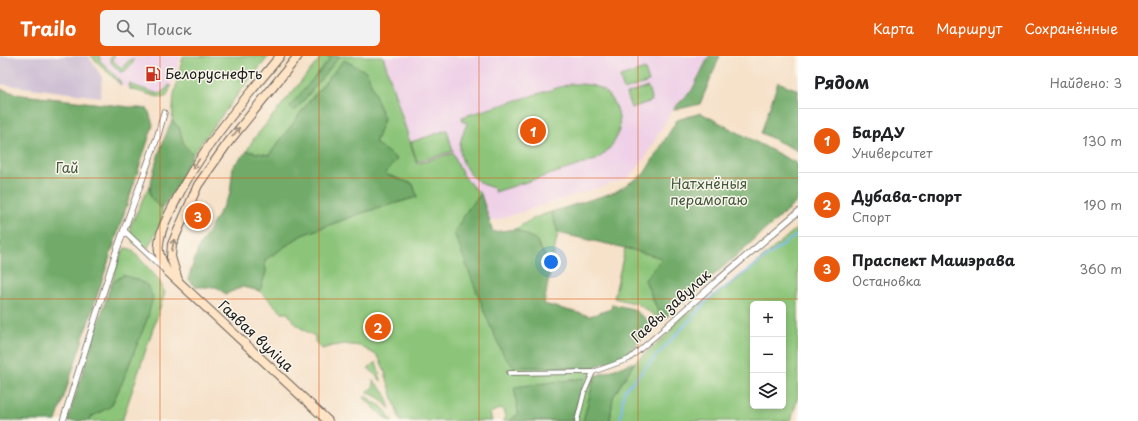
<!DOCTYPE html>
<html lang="ru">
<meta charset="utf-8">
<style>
:root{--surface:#fff;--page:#f2f2f2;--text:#202124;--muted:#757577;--line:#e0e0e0;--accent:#ea580c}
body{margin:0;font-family:"Playpen Sans",sans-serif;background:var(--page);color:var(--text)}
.controls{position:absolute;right:12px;bottom:12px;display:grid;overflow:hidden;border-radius:6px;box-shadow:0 2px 6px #0003}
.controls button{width:36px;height:36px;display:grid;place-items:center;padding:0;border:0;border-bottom:1px solid var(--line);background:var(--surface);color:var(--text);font:20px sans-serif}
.you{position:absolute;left:551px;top:206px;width:14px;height:14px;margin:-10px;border:3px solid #fff;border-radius:50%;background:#1a73e8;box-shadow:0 0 0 6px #1a73e833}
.badge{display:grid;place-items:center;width:26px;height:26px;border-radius:50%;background:var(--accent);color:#fff;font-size:13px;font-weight:700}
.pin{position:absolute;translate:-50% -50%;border:2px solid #fff;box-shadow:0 1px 4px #0006}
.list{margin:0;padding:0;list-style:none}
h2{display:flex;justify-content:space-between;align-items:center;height:52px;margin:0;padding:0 16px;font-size:17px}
h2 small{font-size:13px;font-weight:400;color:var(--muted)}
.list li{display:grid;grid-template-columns:26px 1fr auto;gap:12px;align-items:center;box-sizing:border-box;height:64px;padding:0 16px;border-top:1px solid var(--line)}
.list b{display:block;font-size:15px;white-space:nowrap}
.list p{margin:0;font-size:13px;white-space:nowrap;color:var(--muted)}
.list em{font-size:13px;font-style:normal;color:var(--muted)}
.icon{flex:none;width:22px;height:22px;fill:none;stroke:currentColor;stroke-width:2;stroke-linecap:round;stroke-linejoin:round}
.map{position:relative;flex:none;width:798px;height:365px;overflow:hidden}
header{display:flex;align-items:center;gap:24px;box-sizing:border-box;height:56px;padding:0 20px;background:var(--accent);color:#fff}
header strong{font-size:19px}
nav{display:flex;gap:22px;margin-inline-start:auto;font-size:14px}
.search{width:280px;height:36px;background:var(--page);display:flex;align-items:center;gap:10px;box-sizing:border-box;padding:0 14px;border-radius:6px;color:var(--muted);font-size:15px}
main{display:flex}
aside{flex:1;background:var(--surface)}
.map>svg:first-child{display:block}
.built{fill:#efd0e7}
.industrial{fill:#cdbed3}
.green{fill:#8cc579;stroke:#54704a;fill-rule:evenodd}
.forest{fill:#71aa69;stroke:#466342}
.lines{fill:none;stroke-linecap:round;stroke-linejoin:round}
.stream{stroke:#7cb9ef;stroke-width:2}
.pedestrian-casing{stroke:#686159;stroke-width:5.5}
.minor-casing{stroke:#686159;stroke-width:7}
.secondary-casing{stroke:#686159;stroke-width:10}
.pedestrian{stroke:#fff;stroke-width:4}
.minor{stroke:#fff;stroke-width:5.5}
.secondary{stroke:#ffe4c6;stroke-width:8}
.oneway{stroke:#998a7a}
.grid{fill:none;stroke:#de560d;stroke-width:1;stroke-opacity:0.55}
.labels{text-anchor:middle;stroke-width:3;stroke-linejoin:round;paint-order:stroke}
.poi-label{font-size:14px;fill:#1c1c1c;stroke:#fbf7ec;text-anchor:start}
.park-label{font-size:14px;fill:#43573d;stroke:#fbf7ec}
.street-label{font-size:14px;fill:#1c1c1c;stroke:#fbf7ec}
</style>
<header>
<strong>Trailo</strong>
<div class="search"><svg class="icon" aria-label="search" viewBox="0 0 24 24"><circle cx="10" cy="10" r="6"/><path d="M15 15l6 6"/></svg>Поиск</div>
<nav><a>Карта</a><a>Маршрут</a><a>Сохранённые</a></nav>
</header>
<main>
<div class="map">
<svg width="798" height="365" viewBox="0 0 798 365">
<rect width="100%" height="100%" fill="#fbf7ec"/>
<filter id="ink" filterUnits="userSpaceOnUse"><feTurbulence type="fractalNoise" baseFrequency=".025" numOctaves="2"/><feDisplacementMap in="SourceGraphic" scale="8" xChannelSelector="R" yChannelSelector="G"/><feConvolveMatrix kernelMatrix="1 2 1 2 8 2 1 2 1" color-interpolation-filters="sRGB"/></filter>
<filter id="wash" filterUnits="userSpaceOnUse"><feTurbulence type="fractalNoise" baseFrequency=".012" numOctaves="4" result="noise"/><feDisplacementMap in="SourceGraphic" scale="16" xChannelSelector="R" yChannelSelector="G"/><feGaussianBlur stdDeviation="0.9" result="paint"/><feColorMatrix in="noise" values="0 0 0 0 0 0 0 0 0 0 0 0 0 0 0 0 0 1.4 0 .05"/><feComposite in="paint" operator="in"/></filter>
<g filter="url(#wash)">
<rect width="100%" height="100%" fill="#f6e1c9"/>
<g class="built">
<path d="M97,0h41l3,3 4,-3h36l-14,40 -5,2 -25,-7 -19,-7z"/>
<path d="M383,0h326l-17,34 -19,19 -32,55 -13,14 -138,44 -9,-28 -8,-6 -13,-17 -7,-18 -36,11z"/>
</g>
<path class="industrial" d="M0,0h88l14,21 -1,20 -101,-13z"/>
<g class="green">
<path d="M91,0h9v4l20,21 1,4z"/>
<path d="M111,0h4l-3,3 9,9 11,-10 1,1v4l-8,8 -5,1 -8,-8 -2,-5z"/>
<path d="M183,0h86l-34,42 -42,56 -9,-9 -5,-18 -7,-6 2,-26z"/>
<path d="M322,0h61l34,108 36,-11c6,17 14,30 28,41l-13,15 46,158 77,1 -3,8h7l-12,45h-80l3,-3 -4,-10 -12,5 2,8h-92l-16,-52 -6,-13 -18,-10 -16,-2 -9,2v-1l-13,4 -7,-7v-6c-11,-5 -22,-12 -27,-23h-6l-22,-22 6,-19 -1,-12 37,-25 60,-22 55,-16 -4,-13 -28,-10 -10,-31 9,-24 -40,-59 -33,39 -42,56 -22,-4 5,-10z"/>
<path d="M645,13l4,13 -25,8 -4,-13z"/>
<path d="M129,28l30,10 7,-5 3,-4 2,1 -4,10 -5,2 -32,-9z"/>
<path d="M570,28c9,0 19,0 28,3 7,3 13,11 17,18 11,23 1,41 -19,55l-101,32 -1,-4c-20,-4 -35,-23 -34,-43 1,-7 4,-15 7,-21l-1,-2h-3l-1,-5z"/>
<path d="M648,31l4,14 -21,7 -5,-14z"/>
<path d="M447,74l6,21 -36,11 -6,-20z"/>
<path d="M149,130l2,11 11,11v13l-14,27 -15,-5 -3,-16z"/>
<path d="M551,156l7,21 -7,34 -15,-27 -21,-11 19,-11z"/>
<path d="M798,171v169l-7,25h-181l3,-24 22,-35 32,-27 11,-15 59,-40zM753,248h30v102h-30z"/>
<path d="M125,192l6,1 28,31 6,13 -43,128h-33l2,-4 20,-11 11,-23 26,-66 -25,-42 -12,9c5,-11 6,-26 14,-36z"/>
<path d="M625,192l38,10 -18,22 17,41 -24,-17 -24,-6z"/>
<path d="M376,306l5,18v1l-13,-13z"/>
<path d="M373,324l12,13 5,16 -11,-11 -12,-6 7,-6z"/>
<path d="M365,340l5,3 2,3c8,2 15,8 17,16l4,3h-5l-24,-23z"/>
</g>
<g class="forest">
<path d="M328,0h12l-45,55 -6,-4 41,-48z"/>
<path d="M709,0h11l-20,48 -21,5h-6l19,-19z"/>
<path d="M344,4l23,12 17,47 -9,24 22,16 -12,15 28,10 4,13 -55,16 -60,22 -37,25 1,12 -6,19 -18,-4 -16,7 -10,-7h-20l-8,-8 10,-30 32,-55 3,-28 14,-15 22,4 42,-56z"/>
<path d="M778,26l20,8v61l-37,-18z"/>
<path d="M0,33l22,6 126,14 5,16 -97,296h-56z"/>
<path d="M701,57l97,51v37l-136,120 -17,-41 17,-22 -37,-10 -67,-15 -7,-21 64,-20 29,-18 33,-54z"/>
<path d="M172,65l7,6 5,18 9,9 -14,30 -17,24c-4,-2 -9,-7 -11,-11 -5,-11 14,-64 21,-76z"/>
<path d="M481,138l12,38 22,-3 21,11 15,27 -7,37 46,12 21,-7 1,-5 21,5 22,17 -30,30 -34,12 -77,-1 -9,-9 -15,-32 -36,-93 14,-24z"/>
<path d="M123,219l13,4 11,6 6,12 -5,20 -26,66 -11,23 -20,11 -2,4h-22l44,-137z"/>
<path d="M635,306l-22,35 -3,24h-27l12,-45z"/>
<path d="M585,322l-12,43h-64l9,-7 -4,-27z"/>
</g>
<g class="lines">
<path class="stream" d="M620,365l4,-30 85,-92 89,-65"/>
</g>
</g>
<g filter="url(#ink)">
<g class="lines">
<g class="pedestrian-casing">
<g id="pedestrian">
<path d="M509,317l84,-1"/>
<path d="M577,365l7,-28 9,-21 36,-13 36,-31"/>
</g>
</g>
<g class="minor-casing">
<g id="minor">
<path d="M124,175l39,37"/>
<path d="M665,272l52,-47 81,-69"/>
<path d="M63,365l52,-166 43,-120 6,-22"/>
</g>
</g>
<g class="secondary-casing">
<g id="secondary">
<path d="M280,0c-38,47 -78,91 -105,146 -7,14 -15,28 -16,43 -2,8 4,18 8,26l161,150"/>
<path d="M178,224l-7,-23 1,-13 26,-59 29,-41 71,-88"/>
</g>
</g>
<use href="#pedestrian" class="pedestrian"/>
<use href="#minor" class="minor"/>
<use href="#secondary" class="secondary"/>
</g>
<defs><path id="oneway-shaft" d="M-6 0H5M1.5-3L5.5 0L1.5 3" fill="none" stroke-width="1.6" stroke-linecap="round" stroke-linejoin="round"/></defs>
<g class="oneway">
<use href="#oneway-shaft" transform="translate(236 76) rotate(-51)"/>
<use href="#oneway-shaft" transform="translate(196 108) rotate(124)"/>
<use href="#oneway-shaft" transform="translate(173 189) rotate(-78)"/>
</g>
</g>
<path class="grid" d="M160,0v365M319,0v365M479,0v365M638,0v365M0,122h798M0,243h798"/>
<defs>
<g id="fuel-bare" transform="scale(1.2)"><path d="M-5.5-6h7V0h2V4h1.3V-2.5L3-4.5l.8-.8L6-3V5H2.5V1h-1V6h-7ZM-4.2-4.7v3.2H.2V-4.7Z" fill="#c8321e" stroke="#fbf7ec" stroke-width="2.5" paint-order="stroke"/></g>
</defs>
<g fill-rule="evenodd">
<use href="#fuel-bare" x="153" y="18"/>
</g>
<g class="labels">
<g class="poi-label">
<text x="165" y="23">Белоруснефть</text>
</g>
<g class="park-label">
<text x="67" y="117">Гай</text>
<text x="709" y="133">Натхнёныя<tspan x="709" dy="16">перамогаю</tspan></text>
</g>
<g class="street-label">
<text transform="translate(671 250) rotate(-42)" y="5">Гаевы завулак</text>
<text transform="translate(256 280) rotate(43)" y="5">Гаявая вуліца</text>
</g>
</g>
</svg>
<div class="controls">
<button>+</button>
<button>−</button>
<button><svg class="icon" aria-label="layers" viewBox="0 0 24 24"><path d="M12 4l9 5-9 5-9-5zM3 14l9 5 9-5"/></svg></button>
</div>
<div class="you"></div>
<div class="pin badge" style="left:533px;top:75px">1</div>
<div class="pin badge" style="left:378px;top:271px">2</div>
<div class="pin badge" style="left:198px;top:160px">3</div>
</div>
<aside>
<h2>Рядом<small>Найдено: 3</small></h2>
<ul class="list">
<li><span class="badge">1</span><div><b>БарДУ</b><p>Университет</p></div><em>130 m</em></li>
<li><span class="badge">2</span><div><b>Дубава-спорт</b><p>Спорт</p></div><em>190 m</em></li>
<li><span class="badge">3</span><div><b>Праспект Машэрава</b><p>Остановка</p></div><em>360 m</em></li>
</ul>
</aside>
</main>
